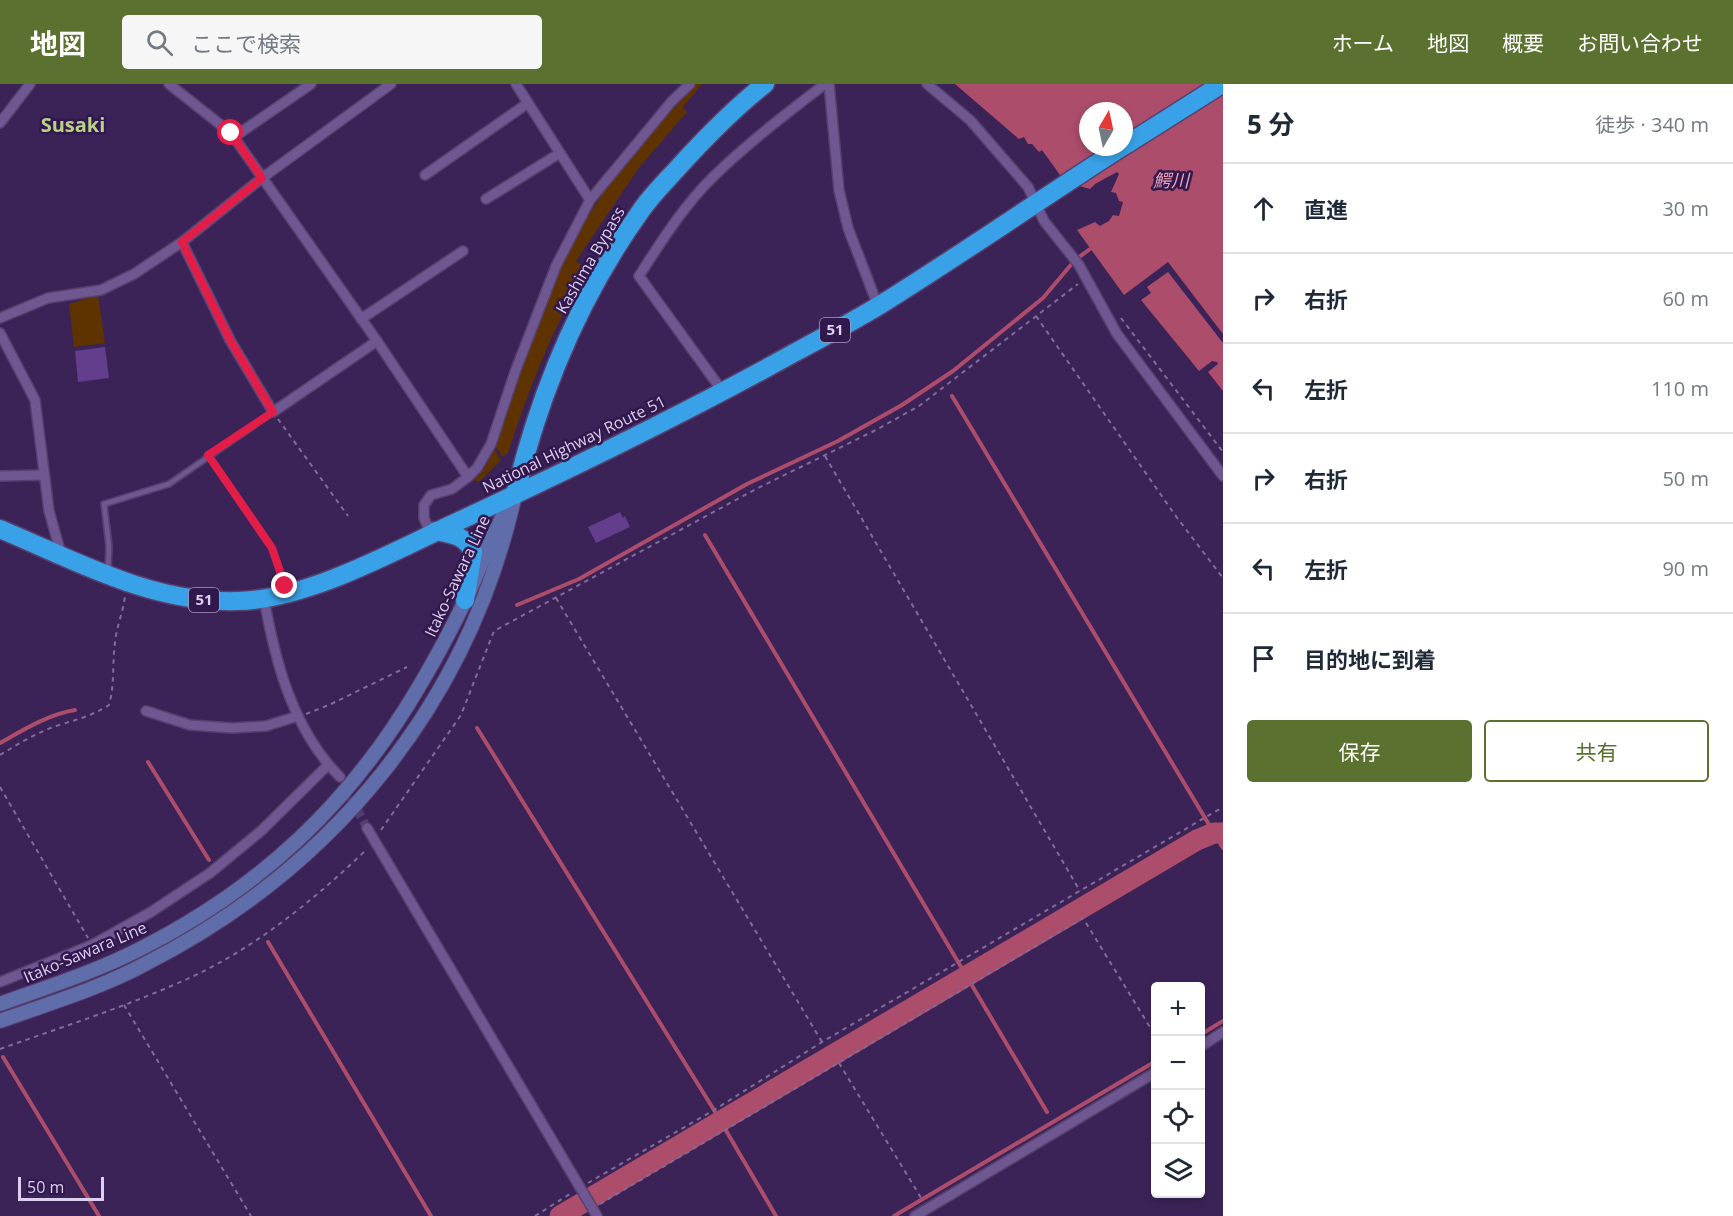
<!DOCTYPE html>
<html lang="ja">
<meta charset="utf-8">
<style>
:root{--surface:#fff;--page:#f6f6f7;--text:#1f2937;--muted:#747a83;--line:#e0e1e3;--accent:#5b712f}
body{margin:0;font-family:"Open Sans","Noto Sans JP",sans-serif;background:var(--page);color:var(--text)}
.controls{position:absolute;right:18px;bottom:18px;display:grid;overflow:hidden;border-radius:6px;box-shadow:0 3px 9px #0003}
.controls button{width:54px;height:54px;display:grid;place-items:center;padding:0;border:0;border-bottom:2px solid var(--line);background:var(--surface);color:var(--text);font:30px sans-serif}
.compass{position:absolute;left:1079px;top:18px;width:54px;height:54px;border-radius:50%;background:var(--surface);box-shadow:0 3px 9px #0003;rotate:9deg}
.scale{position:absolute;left:18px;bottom:15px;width:86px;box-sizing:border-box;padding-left:6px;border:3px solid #dccff0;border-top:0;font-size:16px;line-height:21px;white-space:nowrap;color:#dccff0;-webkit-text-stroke:4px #31184d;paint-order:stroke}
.stop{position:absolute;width:18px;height:18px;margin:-14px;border:4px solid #e11d48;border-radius:50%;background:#fff}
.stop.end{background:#e11d48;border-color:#fff;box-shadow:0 2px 6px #0008}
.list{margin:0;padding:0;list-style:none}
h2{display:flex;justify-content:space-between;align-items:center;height:78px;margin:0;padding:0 24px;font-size:26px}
h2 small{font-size:20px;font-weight:400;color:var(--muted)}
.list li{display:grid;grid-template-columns:39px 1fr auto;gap:18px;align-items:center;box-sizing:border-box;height:90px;padding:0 24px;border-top:2px solid var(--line)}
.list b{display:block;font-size:22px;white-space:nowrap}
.list em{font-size:20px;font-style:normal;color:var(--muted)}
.actions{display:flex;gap:12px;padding:18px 24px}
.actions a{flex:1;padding:14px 0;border:2px solid var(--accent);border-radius:6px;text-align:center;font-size:21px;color:var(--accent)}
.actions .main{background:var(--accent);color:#fff}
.icon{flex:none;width:33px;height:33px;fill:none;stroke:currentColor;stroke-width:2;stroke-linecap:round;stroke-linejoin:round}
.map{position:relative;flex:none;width:1223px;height:1132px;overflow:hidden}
header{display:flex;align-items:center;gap:36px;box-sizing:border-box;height:84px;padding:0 30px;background:var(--accent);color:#fff}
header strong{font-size:28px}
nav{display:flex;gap:33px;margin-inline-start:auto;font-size:21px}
.search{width:420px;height:54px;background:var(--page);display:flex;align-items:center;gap:15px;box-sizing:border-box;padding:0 21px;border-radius:6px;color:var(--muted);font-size:22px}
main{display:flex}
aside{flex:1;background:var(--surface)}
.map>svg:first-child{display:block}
.green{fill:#5f3300}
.water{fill:#ac4d6b;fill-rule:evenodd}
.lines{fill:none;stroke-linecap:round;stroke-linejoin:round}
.stream{stroke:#ac4d6b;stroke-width:4}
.river{stroke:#ac4d6b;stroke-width:21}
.building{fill:#623e8d}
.street-tunnel{stroke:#533d6f;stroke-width:9;stroke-dasharray:9 4.5;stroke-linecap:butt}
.lane-casing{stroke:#57406e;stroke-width:8}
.street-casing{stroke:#57406e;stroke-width:12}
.secondary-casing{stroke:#57406e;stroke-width:16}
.highway-casing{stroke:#57406e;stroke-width:21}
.path{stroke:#806c99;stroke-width:2;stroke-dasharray:4.5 4.5;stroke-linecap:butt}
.lane{stroke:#6f5791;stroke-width:4.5}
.street{stroke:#6f5791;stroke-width:9}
.secondary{stroke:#5f6dab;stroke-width:14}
.highway{stroke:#39a1e7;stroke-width:18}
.route{stroke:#e11d48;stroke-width:8}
.labels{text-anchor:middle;stroke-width:5;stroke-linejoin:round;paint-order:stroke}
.shield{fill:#31184d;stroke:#a998bf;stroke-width:1.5}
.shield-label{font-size:15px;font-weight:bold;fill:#dccff0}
.street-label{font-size:16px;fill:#dccff0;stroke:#31184d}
.water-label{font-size:18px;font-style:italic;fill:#f2a4b9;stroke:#31184d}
.quarter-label{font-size:20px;font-weight:bold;fill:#bad187;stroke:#31184d}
</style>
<header>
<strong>地図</strong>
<div class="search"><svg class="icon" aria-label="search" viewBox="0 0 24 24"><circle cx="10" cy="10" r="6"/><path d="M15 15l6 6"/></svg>ここで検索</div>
<nav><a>ホーム</a><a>地図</a><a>概要</a><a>お問い合わせ</a></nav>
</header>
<main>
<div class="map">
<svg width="1223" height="1132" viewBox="0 0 1223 1132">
<rect width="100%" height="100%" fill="#3b2358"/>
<g class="green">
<path d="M696,0h6l-19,23 4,5 -49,57 -62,92 12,8c-35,57 -59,120 -80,184l-5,4 -8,-11 20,-63 37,-101 35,-64 29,-45 47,-56z"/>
<path d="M98,211l7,48 -31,4 -5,-43z"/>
<path d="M494,364l7,12 -22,22 -6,-2 11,-11z"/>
</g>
<g class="water">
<path d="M955,0h268v250l-55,-72 -44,33 -47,-65 18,-8 5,4 9,-5 4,-6 6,1 4,-14 -4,-1 -3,-8 -5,-1 8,-18 -2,-2 -22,12 -5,5 -25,-7 -23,-32 -3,2 -7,-8h-4l-4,-7 -5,2zM1088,27h36v36h-36z"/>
<path d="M1168,188l55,71v48l-15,-19 10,-8 -1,-2 -5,-1 -13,10 -58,-71 10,-7 -4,-6z"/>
</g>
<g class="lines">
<g class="stream">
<path d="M952,312l271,452"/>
<path d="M705,451l342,577"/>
<path d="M517,521l62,-26 168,-95 91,-43 64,-36 51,-34 90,-73 32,-38 15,-11"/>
<path d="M477,644l237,382 62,106"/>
<path d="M0,659c23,-13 49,-29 75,-33"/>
<path d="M148,678l61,98"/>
<path d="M268,858l163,274"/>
<path d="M1200,951l23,-14"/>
<path d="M3,973l96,159"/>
<path d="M894,1132l262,-155"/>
</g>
<path class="river" d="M560,1132l637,-376 17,-7h9"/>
</g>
<g class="building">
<path d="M105,263l4,31 -31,4 -3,-31z"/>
<path d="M620,428l3,6 2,-2 5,11 -34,16 -8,-16z"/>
</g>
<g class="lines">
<path class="street-tunnel" d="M344,701l23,43"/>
<g class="lane-casing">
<g id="lane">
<path d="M208,371l64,93 14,41"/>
<path d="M108,487l1,-25 -5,-42 65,-20 104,-72"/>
</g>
</g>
<g class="street-casing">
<g id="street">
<path d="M169,0l62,49 146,208 91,136"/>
<path d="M516,0l74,116"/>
<path d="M829,0l10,106 9,38 30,78"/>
<path d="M927,0l43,36 58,67 16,34 35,44 38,69 106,142"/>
<path d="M0,39l30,-39"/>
<path d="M234,53l77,-53"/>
<path d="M425,91l103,-72"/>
<path d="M486,115l74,-46"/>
<path d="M182,158l48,98 43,72 104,-71"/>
<path d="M0,234l48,-20 53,-8 33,-16 48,-32 80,-64 129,-94"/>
<path d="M361,235l102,-68"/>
<path d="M0,249l35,67 14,111 12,43"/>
<path d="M723,308l-84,-116c22,-34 45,-71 75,-100 34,-33 73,-63 111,-92"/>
<path d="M0,392l43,-1"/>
<path d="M431,450l-7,-16v-13l7,-10 21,-6 16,-12 9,-9 14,-24 24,-72 41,-106 34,-66 82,-99 18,-17"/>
<path d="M264,514c11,64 29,132 76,179"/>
<path d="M146,627l44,14 42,3 34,-2 32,-10"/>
<path d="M367,744l230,388"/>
<path d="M0,898l92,-37 59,-33 59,-39 51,-42 67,-66"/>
<path d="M1200,963l23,-15"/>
<path d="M915,1132l241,-144"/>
</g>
</g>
<g class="secondary-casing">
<g id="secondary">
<path d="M0,920c47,-17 95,-32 140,-55 121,-61 211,-146 280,-264 16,-27 31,-55 45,-84 14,-30 25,-62 41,-91"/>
<path d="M0,937c50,-18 101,-33 147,-58 188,-96 322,-261 368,-468"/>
</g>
</g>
<g class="highway-casing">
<g id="highway">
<path d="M1124,62l98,-62"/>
<path d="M515,411c24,-100 65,-199 125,-283 10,-15 24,-29 36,-42 28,-31 56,-60 89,-86"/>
<path d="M0,445c76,32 153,75 238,72 72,-2 158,-51 223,-81 112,-52 223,-106 331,-166 30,-16 60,-32 88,-49 82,-51 161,-106 242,-158"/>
<path d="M436,447c16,3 30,5 37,21l-8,48"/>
</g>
</g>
<g class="path">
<path d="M1036,232l139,199 48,63"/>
<path d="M1121,234l102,134"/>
<path d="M278,335l70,97"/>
<path d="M825,372l255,435"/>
<path d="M556,514l266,444"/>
<path d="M306,630l23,-9 78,-38"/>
<path d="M0,671c18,-11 36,-22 56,-29 19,-6 36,-10 53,-21 6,-21 3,-41 6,-62 1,-15 8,-30 10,-47"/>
<path d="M0,703l88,151"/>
<path d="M381,746l80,-115 33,-84 262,-142 118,-58 45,-25 159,-122"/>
<path d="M124,921l127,211"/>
<path d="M0,965c62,-22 125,-42 185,-69 69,-31 128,-79 182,-131"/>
<path d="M839,979l84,138"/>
<path d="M588,1099l126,-73 108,-68 401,-235"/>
<path d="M600,1120l483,-286 73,119"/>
<path d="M535,1132l38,-24"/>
</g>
<use href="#lane" class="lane"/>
<use href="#street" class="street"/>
<use href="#secondary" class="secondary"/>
<use href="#highway" class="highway"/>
</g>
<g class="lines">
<path class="route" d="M231,49l31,45 -80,64 48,98 43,72 -65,43 64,93 13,38"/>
</g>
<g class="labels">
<g class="shield">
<rect x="820" y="234" width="30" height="24" rx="4.5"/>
<rect x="189" y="504" width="30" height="24" rx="4.5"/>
</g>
<g class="shield-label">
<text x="835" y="251">51</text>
<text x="204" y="521">51</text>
</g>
<g class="street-label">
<text transform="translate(590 176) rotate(-60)" y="6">Kashima Bypass</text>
<text transform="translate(574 360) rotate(-26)" y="6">National Highway Route 51</text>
<text transform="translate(457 492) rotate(-65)" y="6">Itako-Sawara Line</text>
<text transform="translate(85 868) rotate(-23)" y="6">Itako-Sawara Line</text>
</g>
<g class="water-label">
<text x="1171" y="103">鰐川</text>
</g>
<g class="quarter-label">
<text x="73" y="48">Susaki</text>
</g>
</g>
</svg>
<div class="controls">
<button>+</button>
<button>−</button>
<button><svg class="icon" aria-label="locate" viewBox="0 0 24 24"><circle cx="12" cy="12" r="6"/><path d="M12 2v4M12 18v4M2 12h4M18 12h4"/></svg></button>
<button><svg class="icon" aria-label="layers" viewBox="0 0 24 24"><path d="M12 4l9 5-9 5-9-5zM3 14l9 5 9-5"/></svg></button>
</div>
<svg class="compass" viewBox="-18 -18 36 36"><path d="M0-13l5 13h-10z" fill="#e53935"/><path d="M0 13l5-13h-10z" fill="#747a83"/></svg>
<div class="scale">50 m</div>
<div class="stop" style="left:231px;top:49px"></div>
<div class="stop end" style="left:285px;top:502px"></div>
</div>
<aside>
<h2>5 分<small>徒歩 · 340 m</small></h2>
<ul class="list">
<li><svg class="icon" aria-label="ahead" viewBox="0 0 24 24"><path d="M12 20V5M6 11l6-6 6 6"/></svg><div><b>直進</b></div><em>30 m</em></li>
<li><svg class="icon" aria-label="right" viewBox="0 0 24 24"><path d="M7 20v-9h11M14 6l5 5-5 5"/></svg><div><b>右折</b></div><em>60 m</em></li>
<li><svg class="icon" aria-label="left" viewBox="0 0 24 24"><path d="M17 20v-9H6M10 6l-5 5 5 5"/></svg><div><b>左折</b></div><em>110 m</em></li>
<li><svg class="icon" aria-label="right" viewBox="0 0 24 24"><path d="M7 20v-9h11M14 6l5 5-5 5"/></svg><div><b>右折</b></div><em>50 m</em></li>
<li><svg class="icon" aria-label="left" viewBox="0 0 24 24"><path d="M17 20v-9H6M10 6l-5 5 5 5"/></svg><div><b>左折</b></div><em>90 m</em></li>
<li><svg class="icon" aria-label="arrive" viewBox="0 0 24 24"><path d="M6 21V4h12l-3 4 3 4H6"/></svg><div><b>目的地に到着</b></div></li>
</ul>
<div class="actions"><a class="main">保存</a><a>共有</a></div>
</aside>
</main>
